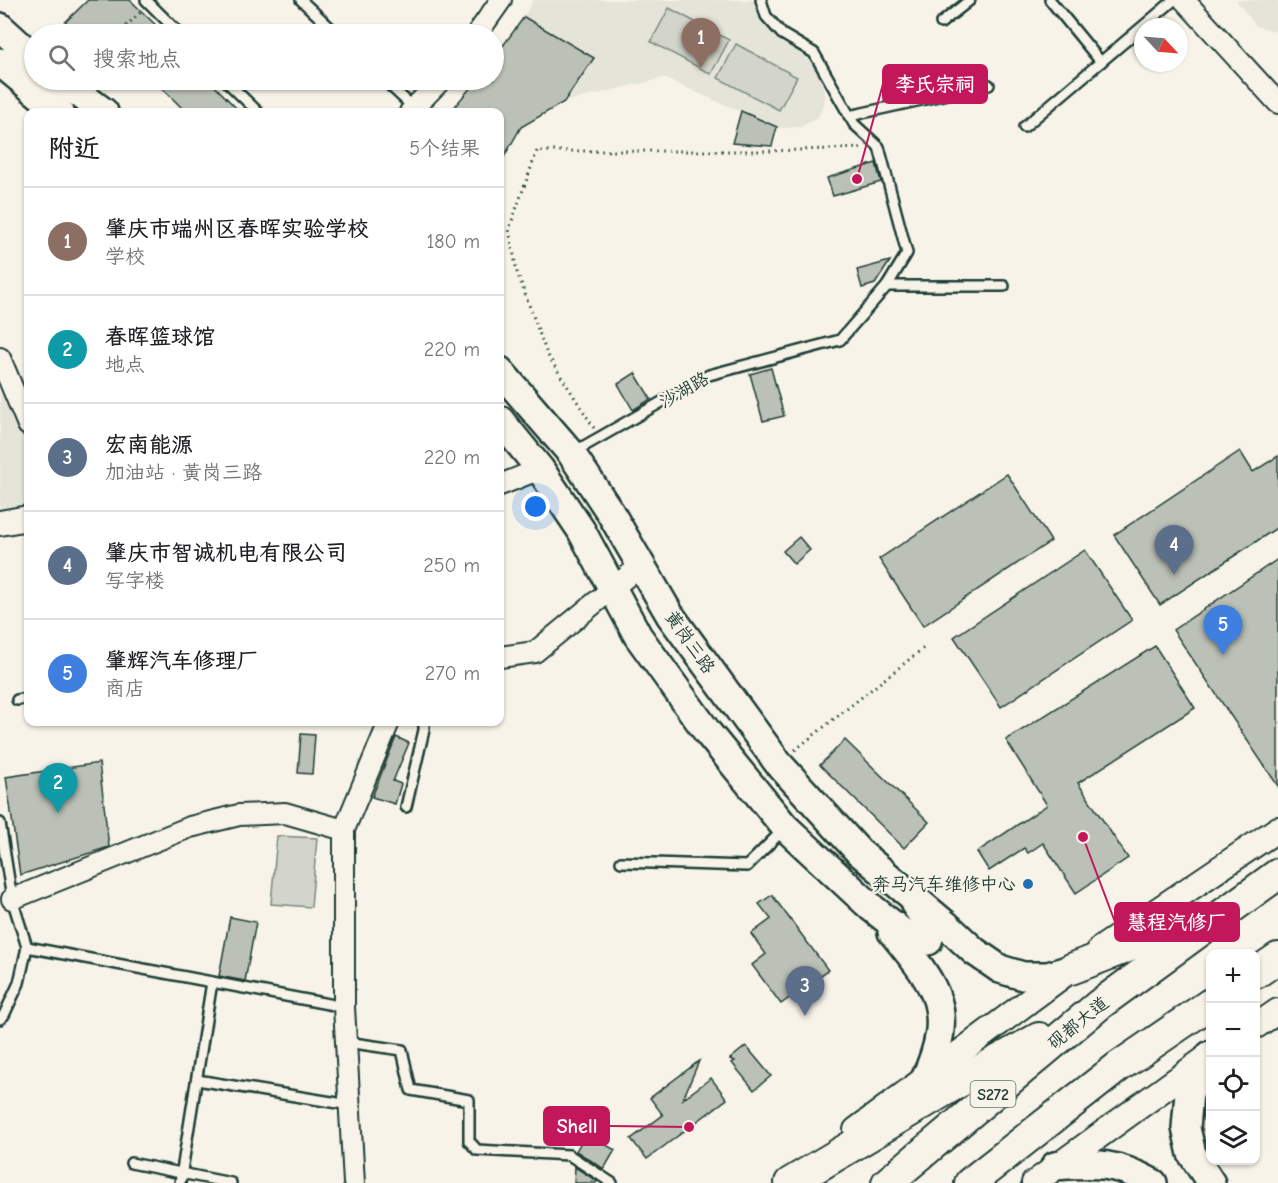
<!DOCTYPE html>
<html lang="zh">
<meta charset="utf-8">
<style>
:root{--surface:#fff;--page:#f6f6f6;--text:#202124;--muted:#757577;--line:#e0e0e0;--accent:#2563eb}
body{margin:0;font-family:"Comic Neue","LXGW WenKai TC",sans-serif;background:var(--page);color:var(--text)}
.controls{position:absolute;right:18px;bottom:18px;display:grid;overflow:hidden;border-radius:12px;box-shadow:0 2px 4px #0004}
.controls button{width:54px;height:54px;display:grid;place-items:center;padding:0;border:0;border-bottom:2px solid var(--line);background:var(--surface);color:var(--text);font:30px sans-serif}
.compass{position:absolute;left:1134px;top:18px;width:54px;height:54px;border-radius:50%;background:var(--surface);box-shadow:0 2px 4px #0004;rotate:116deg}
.you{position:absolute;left:536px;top:507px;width:21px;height:21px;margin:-15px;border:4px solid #fff;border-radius:50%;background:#1a73e8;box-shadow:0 0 0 9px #1a73e833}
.badge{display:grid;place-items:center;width:39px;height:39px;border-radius:50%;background:var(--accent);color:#fff;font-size:20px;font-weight:700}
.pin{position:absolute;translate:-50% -50px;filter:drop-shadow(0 2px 3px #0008)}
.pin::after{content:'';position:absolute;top:32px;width:21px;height:18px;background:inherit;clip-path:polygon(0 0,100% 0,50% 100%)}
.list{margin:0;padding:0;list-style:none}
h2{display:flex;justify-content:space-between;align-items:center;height:78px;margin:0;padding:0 24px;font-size:26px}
h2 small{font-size:20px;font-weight:400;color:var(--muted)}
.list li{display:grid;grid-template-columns:39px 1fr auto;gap:18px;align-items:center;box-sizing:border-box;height:108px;padding:0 24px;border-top:2px solid var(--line)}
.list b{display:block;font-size:22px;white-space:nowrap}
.list p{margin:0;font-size:20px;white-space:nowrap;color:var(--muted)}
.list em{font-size:20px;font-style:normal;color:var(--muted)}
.icon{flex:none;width:33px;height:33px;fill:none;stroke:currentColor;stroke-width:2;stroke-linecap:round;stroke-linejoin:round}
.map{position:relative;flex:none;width:1278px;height:1183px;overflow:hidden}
.search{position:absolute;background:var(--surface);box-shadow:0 2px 4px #0004;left:24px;top:24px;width:480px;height:66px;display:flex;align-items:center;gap:15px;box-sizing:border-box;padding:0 21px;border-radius:33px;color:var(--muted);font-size:22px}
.panel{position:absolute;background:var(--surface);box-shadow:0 2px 4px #0004;left:24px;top:108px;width:480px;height:618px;border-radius:12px}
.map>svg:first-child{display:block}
.built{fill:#e5e4d9}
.green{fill:#d3d5ca;stroke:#79897f;stroke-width:1.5}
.building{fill:#bbc1b6;stroke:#1f3d34;stroke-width:1.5}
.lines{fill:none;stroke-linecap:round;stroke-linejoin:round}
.service-casing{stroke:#1f3d34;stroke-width:14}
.minor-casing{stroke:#1f3d34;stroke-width:24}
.tertiary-casing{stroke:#1f3d34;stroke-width:28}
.secondary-casing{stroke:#1f3d34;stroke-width:32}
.primary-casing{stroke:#1f3d34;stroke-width:34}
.path{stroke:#1f3d34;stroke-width:3;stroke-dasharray:1.5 4.5;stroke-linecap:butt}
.service{stroke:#f7f3e8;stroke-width:9}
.minor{stroke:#f7f3e8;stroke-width:20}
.tertiary{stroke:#f7f3e8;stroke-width:24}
.secondary{stroke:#f7f3e8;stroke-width:27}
.primary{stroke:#f7f3e8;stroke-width:30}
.poi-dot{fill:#1f6fb2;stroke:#f7f3e8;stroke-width:2}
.labels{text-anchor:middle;stroke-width:4.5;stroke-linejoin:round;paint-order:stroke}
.shield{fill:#f7f3e8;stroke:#60746a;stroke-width:1.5}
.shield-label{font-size:16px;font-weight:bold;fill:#1f3d34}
.street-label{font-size:18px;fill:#1f3d34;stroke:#f7f3e8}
.poi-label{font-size:18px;fill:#1f3d34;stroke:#f7f3e8;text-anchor:end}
.leader{fill:none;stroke:#c2185b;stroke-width:2}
.callout-dot{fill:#c2185b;stroke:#f7f3e8;stroke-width:2}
.callout{fill:#c2185b;stroke:#c2185b;stroke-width:2}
.callout-label{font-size:20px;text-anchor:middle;font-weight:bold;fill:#fff}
</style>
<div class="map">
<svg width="1278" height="1183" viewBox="0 0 1278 1183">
<rect width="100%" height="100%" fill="#f7f3e8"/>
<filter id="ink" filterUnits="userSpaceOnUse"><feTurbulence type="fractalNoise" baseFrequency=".0167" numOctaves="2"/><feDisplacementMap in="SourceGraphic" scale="12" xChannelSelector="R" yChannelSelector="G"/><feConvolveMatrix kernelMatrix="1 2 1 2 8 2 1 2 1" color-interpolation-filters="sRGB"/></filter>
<g filter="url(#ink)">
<g class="built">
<path d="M533,0h221l6,20 19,22 27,14 16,21 3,23 -7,17 -17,10 -23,1 -114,-50 -100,24 30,-44 -70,-41z"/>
<path d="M1236,0h42v32l-22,-6z"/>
<path d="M0,379l28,68v59l-28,4z"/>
</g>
<g class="green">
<path d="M669,8l60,32 -18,34 -60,-32z"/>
<path d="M736,44l61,33 -18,33 -61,-32z"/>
<path d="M277,836l40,2 -6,69 -40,-3z"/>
</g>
<g class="building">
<path d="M88,0h42l35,34h-112z"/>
<path d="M524,17l70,41 -30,44 -43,25 -21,37v-52h-50l27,-32h17v-22z"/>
<path d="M154,80h55l31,32h-54z"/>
<path d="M741,111l36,16 -5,19 -40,-3z"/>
<path d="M876,163l5,19 -48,14 -6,-18z"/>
<path d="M890,261l-15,23 -13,4 -5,-18z"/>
<path d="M771,368l13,48 -21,5 -13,-47z"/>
<path d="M635,373l16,26 -18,11 -15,-26z"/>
<path d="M1240,451l13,21 25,-16v71l-118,78 -46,-70z"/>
<path d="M1007,474l44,67 -128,85 -44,-67z"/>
<path d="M799,537l11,13 -16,14 -11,-13z"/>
<path d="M1085,550l47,70 -131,87 -47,-70z"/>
<path d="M1278,559v227l-105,-156z"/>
<path d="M1155,646l40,62 -117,75 50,75 -52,35 -33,-50 -15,10 -4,-5 -35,23 -12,-19 70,-47 -41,-65z"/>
<path d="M301,734l14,1 -3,39 -14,-1z"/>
<path d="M396,737l13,6 -16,38 8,3 -6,20 -23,-7z"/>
<path d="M845,740l84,82 -25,26 -84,-83z"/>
<path d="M99,763l10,84 -89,28 -14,-98z"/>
<path d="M772,895l56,75 -47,34 -29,-39 14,-11 -15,-20 20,-15 -12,-15z"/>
<path d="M230,917l26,5 -11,59 -26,-5z"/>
<path d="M746,1046l25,30 -17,14 -22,-27 3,-2 -5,-2z"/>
<path d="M699,1061l-16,38 28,-21 16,21 -80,60 -16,-20 32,-24 -13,-17z"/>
<path d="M586,1133l29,17 -11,19 -28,-18z"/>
<path d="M575,1167l22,14 -1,2h-22z"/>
</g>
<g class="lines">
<g class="service-casing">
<g id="service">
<path d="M146,0l34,34"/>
<path d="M301,0l36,34"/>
<path d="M1050,0l51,62"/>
<path d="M941,23l29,-23"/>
<path d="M225,80l33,32"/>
<path d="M384,80l30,28"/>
<path d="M849,116l140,-31"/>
<path d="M1024,127l150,-127"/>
<path d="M887,286h117"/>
<path d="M572,453l137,-78 131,-35 47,-54 20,-33 -28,-106 -25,-23 -40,-71 -32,-19 -16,-18 -5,-16"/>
<path d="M17,700l11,-2"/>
<path d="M406,807l18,-77v-8"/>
<path d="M0,823l12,76 15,48 -8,36 -15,32 -4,4"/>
<path d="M621,862l126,4 37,-37"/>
<path d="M27,947l317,60"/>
<path d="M346,1042l56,8 9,40 58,10v41l8,9 92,5 43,28"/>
<path d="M197,1080l153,25"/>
<path d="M131,1163l100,20"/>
<path d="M180,1183l32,-201"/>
</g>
</g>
<g class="minor-casing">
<g id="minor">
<path d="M1184,0l94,103"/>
<path d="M477,34l24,-34"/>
<path d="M410,112l31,-32"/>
<path d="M0,358l28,67"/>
<path d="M500,485l40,-16"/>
<path d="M500,657l35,-5 106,-87"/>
<path d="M12,899l178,-72 49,-12 46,-2 59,17"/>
<path d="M354,1183l-10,-176v-177l45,-108"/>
</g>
</g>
<g class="tertiary-casing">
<g id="tertiary">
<path d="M0,523l28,-5"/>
<path d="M1100,949l178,-120"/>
<path d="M1256,1026l22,-15"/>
<path d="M856,1130l213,-159"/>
<path d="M1034,1183l175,-127"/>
</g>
</g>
<g class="secondary-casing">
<g id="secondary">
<path d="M0,27l34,31"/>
<path d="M0,62l60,50"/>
<path d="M61,80l43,32"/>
<path d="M500,371l71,82 39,59 60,103 108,148 81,89 86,72 29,27 26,18 23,7h25l23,-7"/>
<path d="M500,420l40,49 41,61 57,106 70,97 77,94 87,81 44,35 12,-2 4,-12 -16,-23"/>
<path d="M892,932c44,54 65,77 33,147"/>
<path d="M1210,1055l-21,38 -3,35 6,26 19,29"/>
<path d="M1055,1166c43,-3 60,-4 98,17"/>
</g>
</g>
<g class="primary-casing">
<g id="primary">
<path d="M1071,969l126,-49"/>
<path d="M1256,973l22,-15"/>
<path d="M790,1183l169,-101 80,-44"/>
<path d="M887,1183l213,-179 178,-130"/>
<path d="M970,1183l148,-116 92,-63"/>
</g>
</g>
<g class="path">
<path d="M117,34l25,-23"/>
<path d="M594,428l-47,-74 -30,-82 -8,-43 28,-78h232l92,-3"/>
<path d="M795,750l130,-103"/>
</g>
<use href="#service" class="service"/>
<use href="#minor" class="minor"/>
<use href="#tertiary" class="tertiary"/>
<use href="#secondary" class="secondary"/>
<use href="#primary" class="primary"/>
</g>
</g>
<circle class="poi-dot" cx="1028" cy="884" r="6"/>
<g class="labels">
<rect class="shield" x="970.5" y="1081" width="45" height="26" rx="4.5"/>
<g class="shield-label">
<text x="993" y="1100">S272</text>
</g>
<g class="street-label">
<text transform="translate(684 390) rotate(-30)" y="6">沙湖路</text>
<text transform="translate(690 642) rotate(55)" y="6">黄岗三路</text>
<text transform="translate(1078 1023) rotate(-39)" y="6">砚都大道</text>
</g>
<g class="poi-label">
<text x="1016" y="890">奔马汽车维修中心</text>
</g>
</g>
<path class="leader" d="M857 179L883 84M1083 837L1115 922M689 1127L609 1126"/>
<g class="callout-dot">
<circle cx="857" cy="179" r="6"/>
<circle cx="1083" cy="837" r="6"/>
<circle cx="689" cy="1127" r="6"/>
</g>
<g class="callout">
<rect x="883" y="65" width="104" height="38" rx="6"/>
<rect x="1115" y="903" width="124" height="38" rx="6"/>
<rect x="544" y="1107" width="65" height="38" rx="6"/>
</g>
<g class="callout-label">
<text x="935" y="91">李氏宗祠</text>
<text x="1177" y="929">慧程汽修厂</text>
<text x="577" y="1133">Shell</text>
</g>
</svg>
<div class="controls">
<button>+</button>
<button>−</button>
<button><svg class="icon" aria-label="locate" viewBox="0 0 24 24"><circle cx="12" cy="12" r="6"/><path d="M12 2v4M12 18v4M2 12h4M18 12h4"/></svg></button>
<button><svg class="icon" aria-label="layers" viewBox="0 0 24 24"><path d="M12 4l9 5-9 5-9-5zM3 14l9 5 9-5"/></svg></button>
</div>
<svg class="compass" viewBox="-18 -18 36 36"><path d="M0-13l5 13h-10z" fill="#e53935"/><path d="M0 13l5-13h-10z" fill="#757577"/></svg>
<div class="you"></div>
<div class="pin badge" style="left:701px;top:68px;background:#8d6e63">1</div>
<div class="pin badge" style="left:58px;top:813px;background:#0f9aa8">2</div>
<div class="pin badge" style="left:805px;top:1016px;background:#5c6f8a">3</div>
<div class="pin badge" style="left:1174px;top:575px;background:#5c6f8a">4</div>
<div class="pin badge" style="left:1223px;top:655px;background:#3f7fe0">5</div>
<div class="search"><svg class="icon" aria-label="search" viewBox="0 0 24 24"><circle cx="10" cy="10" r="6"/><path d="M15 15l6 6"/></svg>搜索地点</div>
<section class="panel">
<h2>附近<small>5个结果</small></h2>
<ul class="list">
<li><span class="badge" style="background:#8d6e63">1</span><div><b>肇庆市端州区春晖实验学校</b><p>学校</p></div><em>180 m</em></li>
<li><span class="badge" style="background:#0f9aa8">2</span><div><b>春晖篮球馆</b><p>地点</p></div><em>220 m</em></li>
<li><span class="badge" style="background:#5c6f8a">3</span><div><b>宏南能源</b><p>加油站 · 黄岗三路</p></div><em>220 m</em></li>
<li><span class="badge" style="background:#5c6f8a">4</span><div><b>肇庆市智诚机电有限公司</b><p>写字楼</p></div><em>250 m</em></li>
<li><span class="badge" style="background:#3f7fe0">5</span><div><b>肇辉汽车修理厂</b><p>商店</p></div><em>270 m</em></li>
</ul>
</section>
</div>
